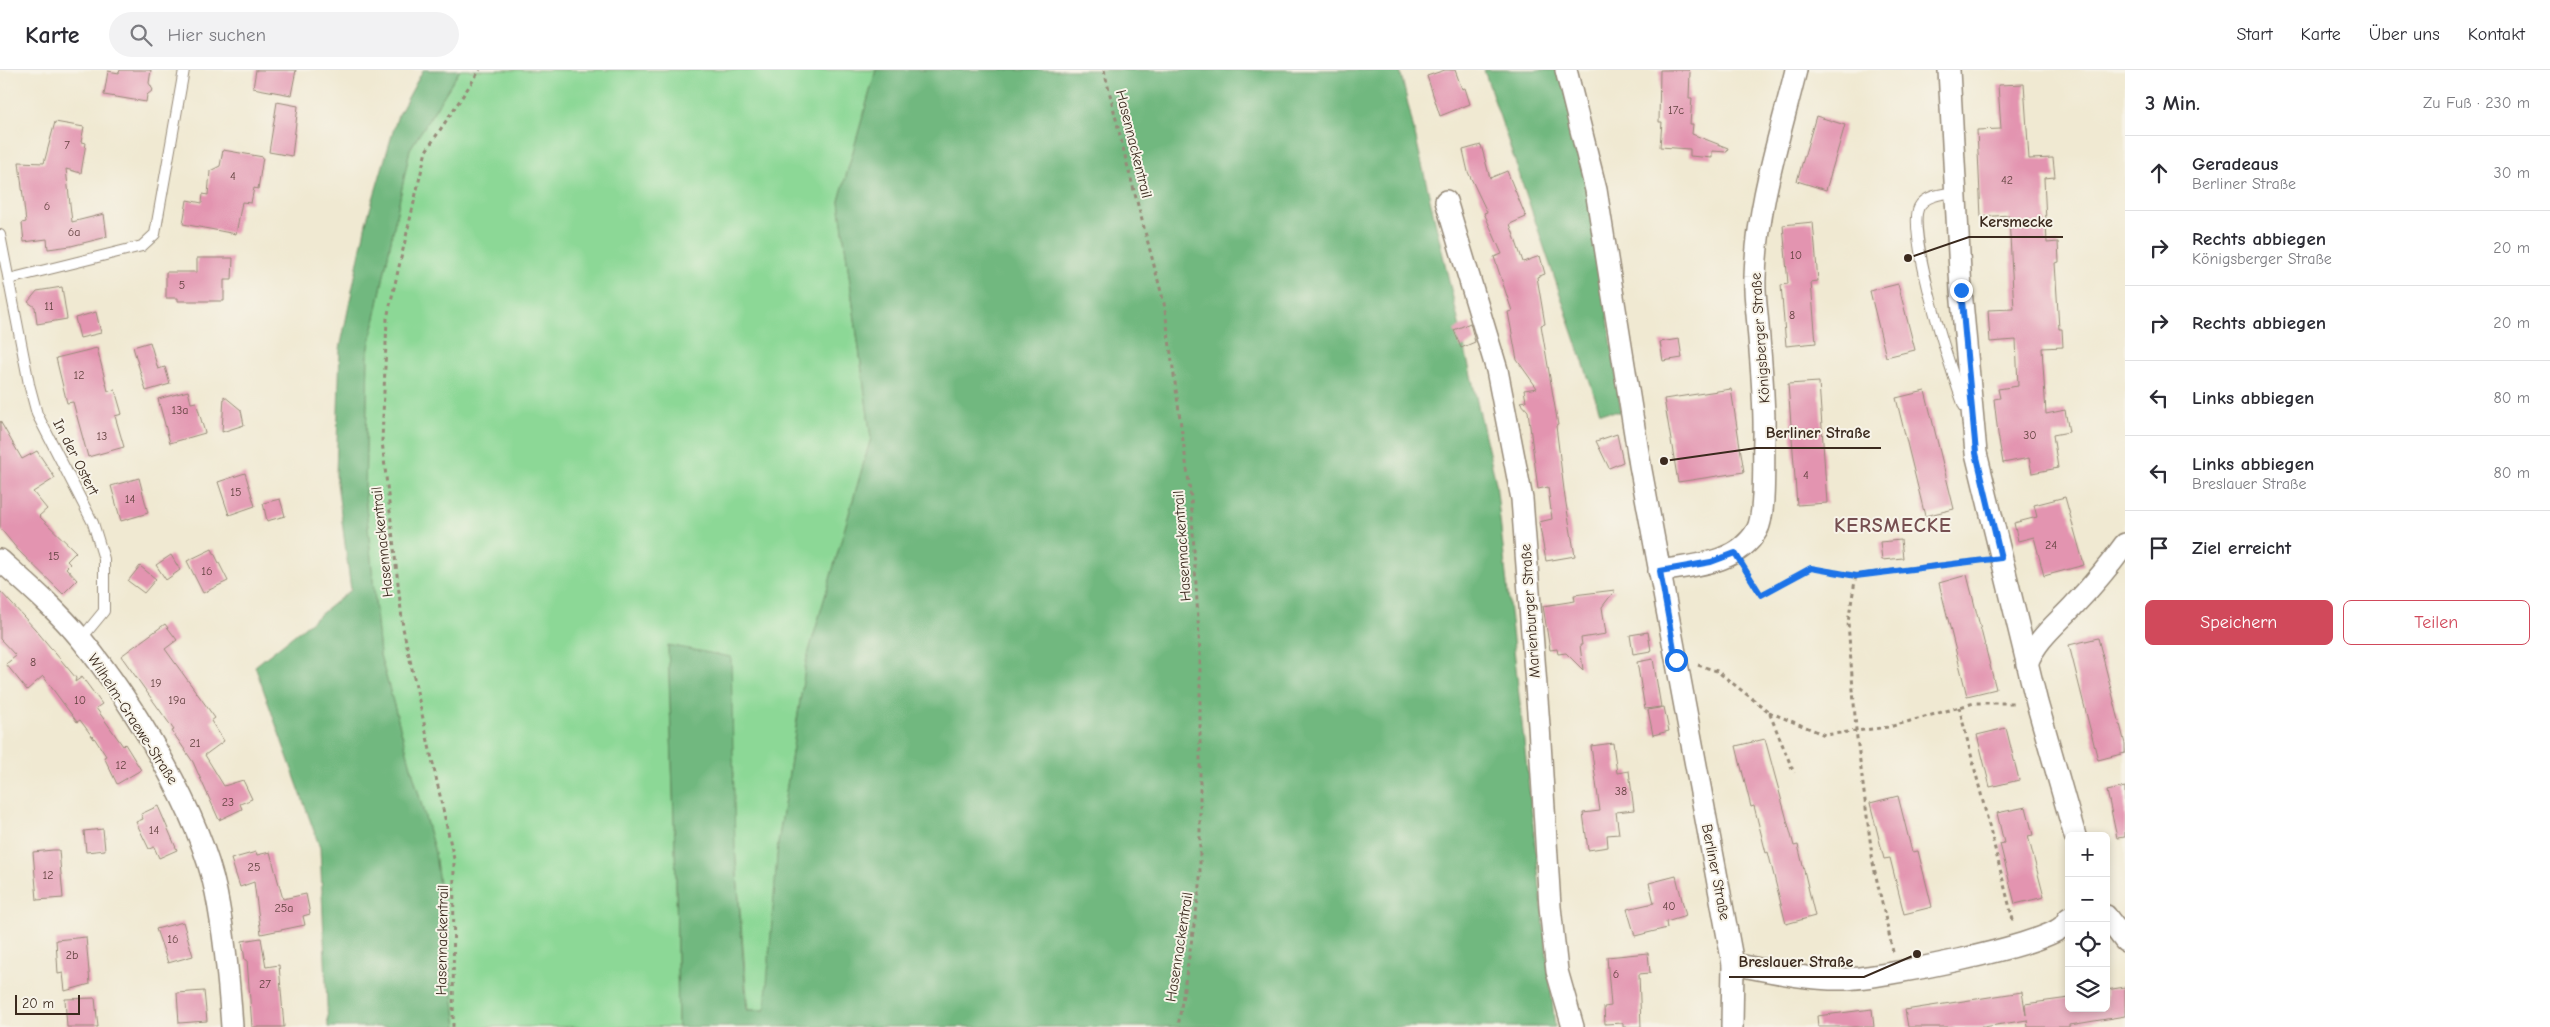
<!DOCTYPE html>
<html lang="de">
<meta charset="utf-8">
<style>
:root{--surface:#fff;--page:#f2f2f3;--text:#2b2b33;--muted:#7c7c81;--line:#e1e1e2;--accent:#d1495b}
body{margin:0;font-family:"Comic Neue",sans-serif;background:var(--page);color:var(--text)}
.controls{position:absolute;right:15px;bottom:15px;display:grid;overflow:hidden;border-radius:8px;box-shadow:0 2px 8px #0003}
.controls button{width:45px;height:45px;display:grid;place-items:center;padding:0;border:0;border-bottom:1px solid var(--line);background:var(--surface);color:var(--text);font:25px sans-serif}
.scale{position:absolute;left:15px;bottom:12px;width:65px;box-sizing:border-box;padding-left:5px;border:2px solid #3b2a1e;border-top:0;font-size:14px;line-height:18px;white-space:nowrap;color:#3b2a1e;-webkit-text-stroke:4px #f7f3e8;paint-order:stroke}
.stop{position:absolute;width:15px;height:15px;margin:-11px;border:4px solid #1a73e8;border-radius:50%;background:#fff}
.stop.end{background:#1a73e8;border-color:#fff;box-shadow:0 1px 5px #0008}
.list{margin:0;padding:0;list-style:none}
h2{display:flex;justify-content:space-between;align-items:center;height:65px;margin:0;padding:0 20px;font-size:21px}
h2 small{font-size:16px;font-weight:400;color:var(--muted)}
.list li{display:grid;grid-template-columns:32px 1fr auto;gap:15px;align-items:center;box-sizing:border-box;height:75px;padding:0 20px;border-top:1px solid var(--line)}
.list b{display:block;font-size:19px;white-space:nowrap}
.list p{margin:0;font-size:16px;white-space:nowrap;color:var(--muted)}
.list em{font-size:16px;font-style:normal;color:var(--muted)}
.actions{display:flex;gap:10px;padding:15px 20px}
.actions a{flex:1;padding:11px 0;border:1px solid var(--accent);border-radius:8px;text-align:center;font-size:18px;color:var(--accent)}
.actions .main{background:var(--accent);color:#fff}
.icon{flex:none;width:28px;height:28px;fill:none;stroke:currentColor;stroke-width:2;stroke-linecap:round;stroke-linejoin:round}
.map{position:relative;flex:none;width:2125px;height:957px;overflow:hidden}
header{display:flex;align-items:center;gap:30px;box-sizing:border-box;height:70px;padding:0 25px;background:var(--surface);border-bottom:1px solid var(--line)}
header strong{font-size:24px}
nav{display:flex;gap:28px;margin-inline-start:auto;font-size:18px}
.search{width:350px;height:45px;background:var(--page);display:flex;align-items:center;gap:12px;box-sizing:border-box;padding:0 18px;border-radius:28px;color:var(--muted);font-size:19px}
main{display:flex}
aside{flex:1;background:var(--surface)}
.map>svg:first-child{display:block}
.green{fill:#8cd896;stroke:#64815a}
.forest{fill:#71b87f;stroke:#56714e}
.building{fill:#e394b0}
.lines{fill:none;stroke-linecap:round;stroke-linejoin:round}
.service-casing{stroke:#968a78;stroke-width:12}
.minor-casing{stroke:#968a78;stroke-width:24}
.path{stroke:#968a78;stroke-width:3;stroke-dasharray:4 4;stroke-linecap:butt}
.service{stroke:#fff;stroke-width:10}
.minor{stroke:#fff;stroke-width:21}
.route{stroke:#1a73e8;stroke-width:6}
.labels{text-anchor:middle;stroke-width:4;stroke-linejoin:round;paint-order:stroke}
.number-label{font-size:12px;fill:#654442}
.street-label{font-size:15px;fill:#3b2a1e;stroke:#f7f3e8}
.district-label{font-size:20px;font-weight:bold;letter-spacing:1px;fill:#764f51;stroke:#f7f3e8}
.leader{fill:none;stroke:#3b2a1e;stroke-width:2}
.callout-dot{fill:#3b2a1e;stroke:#f7f3e8;stroke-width:2}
.callout-label{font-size:16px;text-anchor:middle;font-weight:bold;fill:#3b2a1e;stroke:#f7f3e8;stroke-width:4;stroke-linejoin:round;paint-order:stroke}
</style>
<header>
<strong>Karte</strong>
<div class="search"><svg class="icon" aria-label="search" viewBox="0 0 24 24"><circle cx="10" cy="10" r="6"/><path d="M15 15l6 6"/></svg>Hier suchen</div>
<nav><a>Start</a><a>Karte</a><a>Über uns</a><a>Kontakt</a></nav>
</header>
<main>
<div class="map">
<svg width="2125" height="957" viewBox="0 0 2125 957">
<rect width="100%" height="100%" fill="#f7f3e8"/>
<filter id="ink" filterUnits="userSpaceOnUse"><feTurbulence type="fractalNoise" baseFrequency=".02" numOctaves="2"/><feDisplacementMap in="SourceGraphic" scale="10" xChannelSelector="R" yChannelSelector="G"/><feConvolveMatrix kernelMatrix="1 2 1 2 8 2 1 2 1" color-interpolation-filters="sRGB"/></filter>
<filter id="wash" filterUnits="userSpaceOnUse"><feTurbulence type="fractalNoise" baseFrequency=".0096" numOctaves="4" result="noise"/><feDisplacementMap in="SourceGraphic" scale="20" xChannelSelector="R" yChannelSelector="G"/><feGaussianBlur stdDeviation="1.12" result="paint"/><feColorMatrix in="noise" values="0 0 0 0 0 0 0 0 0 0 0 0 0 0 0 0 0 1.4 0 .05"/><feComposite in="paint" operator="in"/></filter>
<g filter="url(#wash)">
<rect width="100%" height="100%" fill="#f0e9d2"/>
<path class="green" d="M460,0h416l-37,131 32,237 -65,224 -28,182 -12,166h-18l-13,-162 -67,-203 8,233 2,149h-221l-22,-174 -55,-198 -15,-160 3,-143 42,-203z"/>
<g class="forest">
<path d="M423,0h37l-50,79 -42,203 -3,143 15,160 55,198 22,174h-129l-8,-179 -65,-182 96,-76 -15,-115 4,-126 26,-126 31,-105z"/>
<path d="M876,0h524l96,413 59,544h-877l-2,-149 -8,-233 63,12 4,191 12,162h18l13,-166 28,-182 65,-224 -32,-237z"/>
<path d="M1484,0h76l31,123 30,219h-21z"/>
</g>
<g id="blocks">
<g class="building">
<path d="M120,0h31l-2,13 4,7 -6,5 -1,7 -42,-7 4,-24 11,2z"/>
<path d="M256,0h40l-5,25 -38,-7z"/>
<path d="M1445,0h10l7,19 3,-1 5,16 -30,12 -13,-40z"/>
<path d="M1660,0h28l2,2 -1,26h3l-2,26h3l-1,10 36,14 -1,4 -15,-1v7l-22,-2v-7l-30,-2 2,-25h-3z"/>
<path d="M2024,14l5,75 24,-1 2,19 -11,1 3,65 11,-1 1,20 -4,1 4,66h3l1,18 -21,1 4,66 19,-4 4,22 -16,3 5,33 -26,5 -3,-15 -26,5 -5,-29 -4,-35 6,-1 -2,-9 20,-3 -2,-46 -26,2 -2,-32 26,-1 -5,-91v-3l-28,2 -4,-87 24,-1 -3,-44z"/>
<path d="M277,32l21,4 -6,50 -23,-4z"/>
<path d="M1816,46l29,9 -19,65 -29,-9z"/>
<path d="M55,52l29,5 -3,15 5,1 -5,30 -15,-4 6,53 32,-8 3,23 -36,9 -23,3 -1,-10 -23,3 -2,-19 4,-1 -7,-60 25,1z"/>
<path d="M1481,75l9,33 17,-7 19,46 -16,7 13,38 17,-6 5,18 -8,3 8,47 -4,1 17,100 -2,1 9,72 10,58 -29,5 -7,-39 13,-3 -4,-32 -10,2 -10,-78 -8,-9 6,-1 -2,-11 13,-2 -20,-28 -9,-48 4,-1 -18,-54 8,-3 -18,-41 3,-1 -19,-40 -5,-22z"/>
<path d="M223,80l40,7 -5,32 -4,-1 -3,15 -9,-1 -6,32 -53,-10 4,-24 15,3 1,-9 5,1 2,-24 10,-5z"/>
<path d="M1813,152l5,59 -7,1 5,61 -30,3 -5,-61 7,-1 -5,-59z"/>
<path d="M197,188h36l-1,22h-8v21h-46v-3h-12v-26h31z"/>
<path d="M1898,214l17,66 -29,7 -16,-66z"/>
<path d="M62,217l5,32 -30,5 -2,-17 -7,-5 9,-11z"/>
<path d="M96,242l5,21 -21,5 -5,-20z"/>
<path d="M1470,253l5,19 -14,6 -7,-18z"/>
<path d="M1679,269l3,19 -19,3 -3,-19z"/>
<path d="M150,272l8,27 7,-2 5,17 -24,7 -13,-44z"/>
<path d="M97,278l11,43 7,-1 7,24 -7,2 9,31 -36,10 -15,-55 -6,1 -11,-45z"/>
<path d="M1819,312l8,121 -30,2 -9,-121z"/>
<path d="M1731,319l13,83 -66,10 -14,-83z"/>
<path d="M188,321l3,12 5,-1 9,31 -35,10 -12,-44z"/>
<path d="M1925,321l29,118 -29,7 -29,-118z"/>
<path d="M224,326l17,14 3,15 -22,7z"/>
<path d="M0,351l22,38 15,-8 18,27 -22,14 14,17 -8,7 37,36 -9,9 3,3 -4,4 11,12 -14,14 -45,-44 -18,-22z"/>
<path d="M1617,364l6,28 -14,6 -13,-27z"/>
<path d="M245,403l10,33 -26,9 -11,-33z"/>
<path d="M139,408l9,35 -27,8 -10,-35z"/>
<path d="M2065,427l19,68 -40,11 -10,-39 -16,4 -4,-18 23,-6 -3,-12z"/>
<path d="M280,429l5,17 -18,5 -4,-18z"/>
<path d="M1901,470l2,18 -21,2 -2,-18z"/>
<path d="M212,479l16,32 -25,12 -16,-32z"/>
<path d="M171,485l9,15 -14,10 -10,-15z"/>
<path d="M140,496l16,13 -12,14 -16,-12z"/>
<path d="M1967,505l29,114 -29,7 -28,-113z"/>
<path d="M1615,520l-13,17 4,27 -25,4 1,7h-2l3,25 -17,-17 -8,1 -1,-5 -7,1 -7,-44 32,-5 -1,-6z"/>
<path d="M0,521l35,38 41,49 -1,4 7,-5 20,27 -6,4 27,38 2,-2 16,26 -24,14 -13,-27 2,-1 -13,-20 1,3 -14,-19 -3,2 -34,-46 -16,14 -21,-26 10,-8 -16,-17z"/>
<path d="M165,554l12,16 -12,9 50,69 -4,3 13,20 -19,14 19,31 19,-6 9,19 -12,5 2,5 -23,11 -26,-58 -21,-31 2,-1 -53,-74z"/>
<path d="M1648,562l3,19 -18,3 -3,-19z"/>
<path d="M2098,568l27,106v9l-27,7 -29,-115z"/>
<path d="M1653,589l8,48 -16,2 -8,-47z"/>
<path d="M1664,637l5,24 -16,4 -5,-25z"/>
<path d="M2006,658l13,52 -29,7 -13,-52z"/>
<path d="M1765,669l29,107 4,-1 17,71 -29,8 -18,-72 -2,1 -12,-47 -3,1 -15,-61z"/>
<path d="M1613,673l4,30 12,-2 5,39 -18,2 3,22 -12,1 1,12 -20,3 -5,-37 17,-2 -9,-65z"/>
<path d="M2125,717v50l-8,1 -10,-47z"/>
<path d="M1898,726l14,56 6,-1 14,56 -28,7 -14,-56 -6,1 -14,-56z"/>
<path d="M158,736l19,44 -18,8 -5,-11 -5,2 -13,-27 7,-3 -2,-5z"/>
<path d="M2026,737l7,28 -5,1 16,61 -29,7 -15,-60 4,-1 -7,-30z"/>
<path d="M103,759l2,21 -19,2 -2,-21z"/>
<path d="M53,780h6l4,48 -26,2 -4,-48z"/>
<path d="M256,782l1,3 13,-3 13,47 23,-5 4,20 -7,2 2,9 -44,9 -7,-52 -14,5 -9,-28z"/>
<path d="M1676,806l10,40 -20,6 1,6 -32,8 -8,-27 27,-6 -5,-20z"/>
<path d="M183,852l10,34 -25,7 -12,-34z"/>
<path d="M86,867l4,47 -25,7 -2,-18 -5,1 -2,-34z"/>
<path d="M261,868l5,29 13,-2 5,62h-32l-5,-67h-2l-3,-19z"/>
<path d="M1648,883l2,20 -11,1 2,53h-18v-4l-18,1 -1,-17 7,-1 -4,-49z"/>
<path d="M2125,917v29l-55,9v2h-42l-1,-7 -43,7h-76l-3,-17 117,-18 4,23 -1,-11 44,-6v10h37v-18z"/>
<path d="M204,921l3,30 -28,2 -2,-30z"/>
<path d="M95,928l3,29h-31l-2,-28z"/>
<path d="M1872,939l2,18h-56l-1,-11z"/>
</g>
</g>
</g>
<g filter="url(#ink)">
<use href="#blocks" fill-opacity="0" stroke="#968a78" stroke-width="1"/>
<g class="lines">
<g class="service-casing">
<g id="service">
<path d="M1957,122c-12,2 -31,2 -38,15 -13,25 33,168 45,199"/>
<path d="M0,165l29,149 8,30 56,109 11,36v52l-23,28"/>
<path d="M9,209l133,-33 13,-12 29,-164"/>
</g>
</g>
<g class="minor-casing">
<g id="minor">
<path d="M1566,0l30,120 44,275 93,499 -1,63"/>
<path d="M1949,0l12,220 15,163 61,250 38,133"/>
<path d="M1446,131l51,169 25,129 17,227 11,181 7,64 16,56"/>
<path d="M0,490c28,25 57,50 81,79 52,64 118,172 135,253 9,45 13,89 16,135"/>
<path d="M1659,501c35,-6 79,-7 98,-41 9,-16 6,-69 7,-90 1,-38 -3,-76 -6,-114 -1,-16 -4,-32 -3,-49 2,-71 24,-138 41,-207"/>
<path d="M2027,594c9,-25 31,-41 48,-60 18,-19 35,-39 50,-60"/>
<path d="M2106,846l19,25"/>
<path d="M1733,894c37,7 75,16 112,15 36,-1 193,-32 217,-52 3,-2 5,-7 7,-9"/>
</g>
</g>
<g class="path">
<path d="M1104,0l23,94 37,139 27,195 9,156v233l-22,140"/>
<path d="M1745,500l16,25 50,-27 45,7"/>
<path d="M1698,595l19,6 52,41 25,61"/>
<path d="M1959,637l55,217"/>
<path d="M1769,642l56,23 64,-8 85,-24h41"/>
<path d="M1893,882l-20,-89 -17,-133 -8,-108 8,-47 124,-15"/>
<path d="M453,957l1,-168 -51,-231 -21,-187 5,-123 39,-167 54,-81"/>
</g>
<use href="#service" class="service"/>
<use href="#minor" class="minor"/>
</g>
</g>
<g class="lines" filter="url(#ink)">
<path class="route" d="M1676,590l-16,-89 51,-9 24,-9 26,42 50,-27 45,8 145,-18 -25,-105 -15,-163"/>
</g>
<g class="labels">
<g class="number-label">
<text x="1676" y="44">17c</text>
<text x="67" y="79">7</text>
<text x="233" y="110">4</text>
<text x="2007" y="114">42</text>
<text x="47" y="140">6</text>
<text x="74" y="166">6a</text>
<text x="1796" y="189">10</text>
<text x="182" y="219">5</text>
<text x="49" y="240">11</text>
<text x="1792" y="249">8</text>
<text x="79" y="309">12</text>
<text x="180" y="344">13a</text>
<text x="2030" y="369">30</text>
<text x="102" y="370">13</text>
<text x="1806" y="409">4</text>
<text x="236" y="426">15</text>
<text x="130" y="433">14</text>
<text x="2051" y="479">24</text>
<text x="54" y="490">15</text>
<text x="207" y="505">16</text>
<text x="33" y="596">8</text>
<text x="156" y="617">19</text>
<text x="80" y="634">10</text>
<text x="177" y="634">19a</text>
<text x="195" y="677">21</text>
<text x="121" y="699">12</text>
<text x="1621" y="725">38</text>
<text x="228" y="736">23</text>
<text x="154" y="764">14</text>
<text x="254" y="801">25</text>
<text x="48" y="809">12</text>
<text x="1669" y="840">40</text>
<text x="284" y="842">25a</text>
<text x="173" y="873">16</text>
<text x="72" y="889">2b</text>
<text x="1616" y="908">6</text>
<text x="265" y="918">27</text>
</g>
<g class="street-label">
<text transform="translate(1134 74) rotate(76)" y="5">Hasennackentrail</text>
<text transform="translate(1760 268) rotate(-94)" y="5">Königsberger Straße</text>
<text transform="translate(76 387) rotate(63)" y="5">In der Ostert</text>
<text transform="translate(382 472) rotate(-96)" y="5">Hasennackentrail</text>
<text transform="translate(1182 476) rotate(-94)" y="5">Hasennackentrail</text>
<text transform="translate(1530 541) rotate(-94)" y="5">Marienburger Straße</text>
<text transform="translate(133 649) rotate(57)" y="5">Wilhelm-Graewe-Straße</text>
<text transform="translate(1716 802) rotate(79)" y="5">Berliner Straße</text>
<text transform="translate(442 870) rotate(-89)" y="5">Hasennackentrail</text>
<text transform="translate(1179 877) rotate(-81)" y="5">Hasennackentrail</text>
</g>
<g class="district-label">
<text x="1893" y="462">KERSMECKE</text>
</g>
</g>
<path class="leader" d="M1908 188L1969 167H2063M1664 391L1756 378H1881M1917 884L1864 907H1729"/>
<g class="callout-dot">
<circle cx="1908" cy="188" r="5"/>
<circle cx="1664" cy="391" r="5"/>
<circle cx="1917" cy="884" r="5"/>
</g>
<g class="callout-label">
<text x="2016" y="157">Kersmecke</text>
<text x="1818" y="368">Berliner Straße</text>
<text x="1796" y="897">Breslauer Straße</text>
</g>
</svg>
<div class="controls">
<button>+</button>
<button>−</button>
<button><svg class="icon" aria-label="locate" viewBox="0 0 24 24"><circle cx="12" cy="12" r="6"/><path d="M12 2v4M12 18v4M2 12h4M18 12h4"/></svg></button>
<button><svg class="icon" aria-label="layers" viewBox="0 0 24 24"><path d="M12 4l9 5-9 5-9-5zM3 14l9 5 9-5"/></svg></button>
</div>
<div class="scale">20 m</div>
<div class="stop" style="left:1676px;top:590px"></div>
<div class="stop end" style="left:1961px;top:220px"></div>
</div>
<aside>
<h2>3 Min.<small>Zu Fuß · 230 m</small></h2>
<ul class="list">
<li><svg class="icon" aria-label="ahead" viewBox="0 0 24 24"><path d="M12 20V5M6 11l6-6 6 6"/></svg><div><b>Geradeaus</b><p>Berliner Straße</p></div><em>30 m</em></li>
<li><svg class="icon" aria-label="right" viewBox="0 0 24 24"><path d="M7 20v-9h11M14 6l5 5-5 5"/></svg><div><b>Rechts abbiegen</b><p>Königsberger Straße</p></div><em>20 m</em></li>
<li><svg class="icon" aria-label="right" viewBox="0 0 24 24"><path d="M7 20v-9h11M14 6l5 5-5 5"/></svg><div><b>Rechts abbiegen</b></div><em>20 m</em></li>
<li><svg class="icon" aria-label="left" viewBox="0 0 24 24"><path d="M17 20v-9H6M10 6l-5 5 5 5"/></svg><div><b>Links abbiegen</b></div><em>80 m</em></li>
<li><svg class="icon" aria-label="left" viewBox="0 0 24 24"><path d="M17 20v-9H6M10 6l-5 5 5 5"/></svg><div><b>Links abbiegen</b><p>Breslauer Straße</p></div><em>80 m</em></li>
<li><svg class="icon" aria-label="arrive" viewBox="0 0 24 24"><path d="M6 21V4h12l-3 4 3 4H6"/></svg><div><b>Ziel erreicht</b></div></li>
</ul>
<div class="actions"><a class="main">Speichern</a><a>Teilen</a></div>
</aside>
</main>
